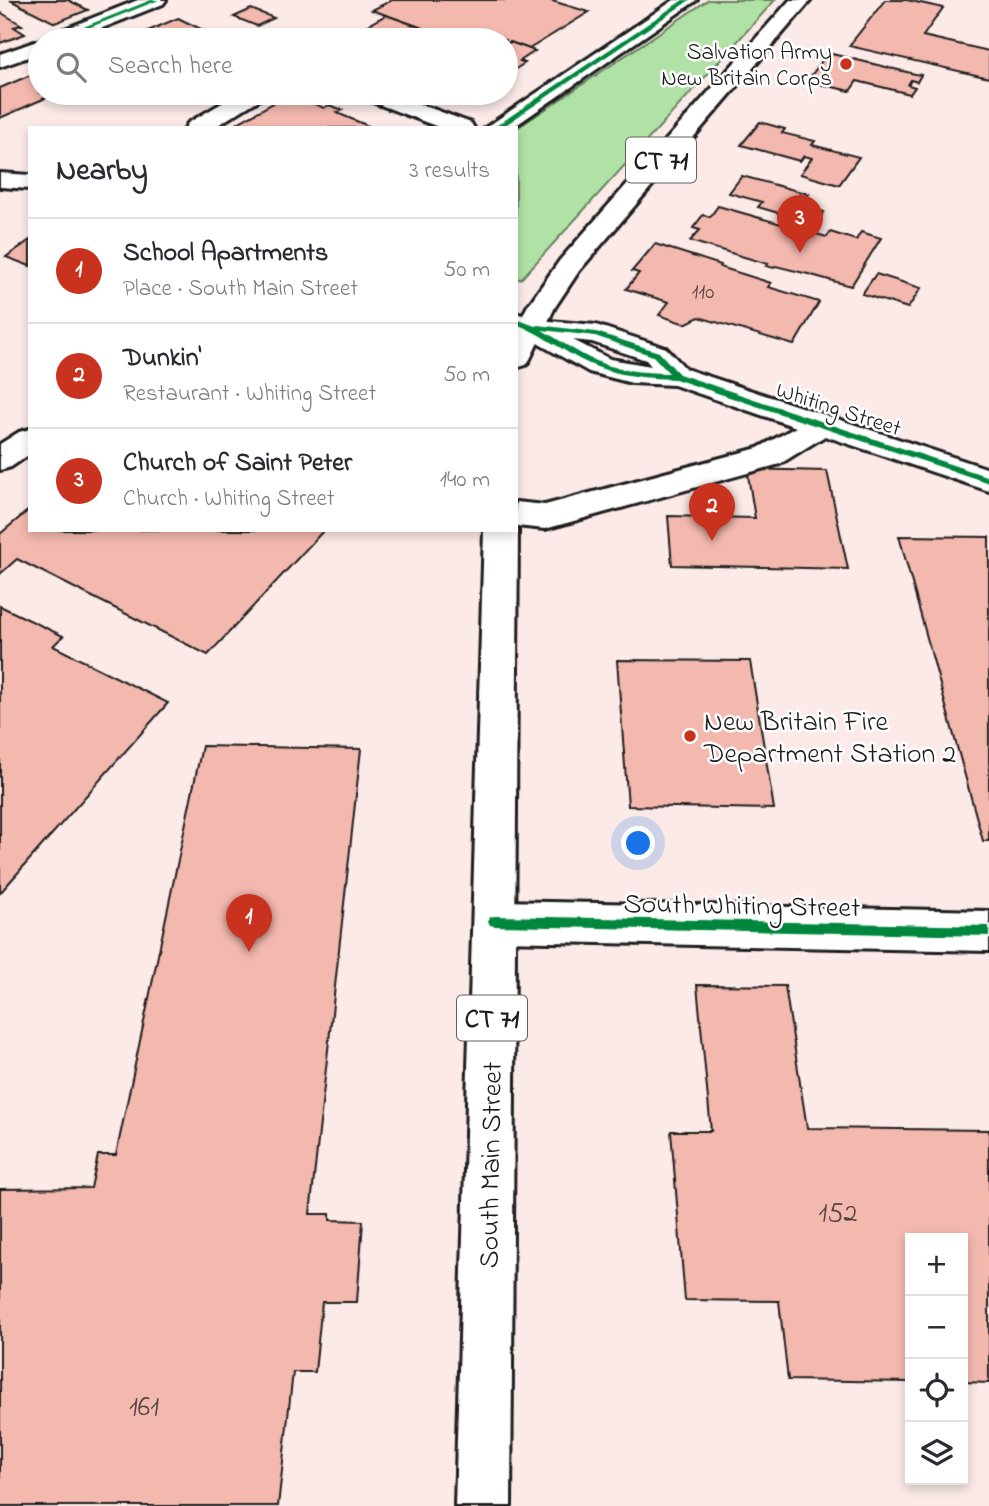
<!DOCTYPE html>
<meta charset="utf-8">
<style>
:root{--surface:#fff;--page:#f7f7f7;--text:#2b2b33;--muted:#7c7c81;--line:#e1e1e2;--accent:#c8321e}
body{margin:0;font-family:"Indie Flower",sans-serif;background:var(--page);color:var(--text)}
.controls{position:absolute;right:21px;bottom:21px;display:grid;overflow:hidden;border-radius:0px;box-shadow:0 4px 10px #0003}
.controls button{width:63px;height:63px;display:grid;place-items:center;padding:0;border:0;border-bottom:2px solid var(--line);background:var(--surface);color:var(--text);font:35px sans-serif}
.you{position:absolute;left:639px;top:844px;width:24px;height:24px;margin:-18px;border:5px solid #fff;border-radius:50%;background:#1a73e8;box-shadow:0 0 0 10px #1a73e833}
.badge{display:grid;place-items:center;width:46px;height:46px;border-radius:50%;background:var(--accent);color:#fff;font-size:23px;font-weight:700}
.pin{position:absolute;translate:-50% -58px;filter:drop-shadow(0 2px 4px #0008)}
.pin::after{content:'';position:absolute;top:37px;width:24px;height:21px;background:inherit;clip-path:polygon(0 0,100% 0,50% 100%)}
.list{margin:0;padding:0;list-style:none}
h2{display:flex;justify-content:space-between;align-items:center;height:91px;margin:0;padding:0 28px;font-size:30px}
h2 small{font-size:23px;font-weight:400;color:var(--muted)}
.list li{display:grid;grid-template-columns:46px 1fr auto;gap:21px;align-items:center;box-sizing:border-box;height:105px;padding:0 28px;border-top:2px solid var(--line)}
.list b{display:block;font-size:26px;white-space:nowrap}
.list p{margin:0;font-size:23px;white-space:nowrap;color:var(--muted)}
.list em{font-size:23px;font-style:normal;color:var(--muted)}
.icon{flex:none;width:38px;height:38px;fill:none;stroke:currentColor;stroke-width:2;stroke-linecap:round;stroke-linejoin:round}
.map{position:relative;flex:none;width:989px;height:1506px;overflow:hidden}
.search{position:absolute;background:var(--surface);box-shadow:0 4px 10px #0003;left:28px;top:28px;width:490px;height:77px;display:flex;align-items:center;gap:18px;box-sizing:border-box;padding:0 24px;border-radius:38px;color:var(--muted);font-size:26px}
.panel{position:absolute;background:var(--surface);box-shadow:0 4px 10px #0003;left:28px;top:126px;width:490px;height:406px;border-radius:0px}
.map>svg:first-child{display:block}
.green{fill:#afe2a4;stroke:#667f60;stroke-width:2}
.building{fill:#f3b8ae;stroke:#1c1c1c;stroke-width:2}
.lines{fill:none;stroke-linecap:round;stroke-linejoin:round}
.minor-casing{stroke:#1c1c1c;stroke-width:6}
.major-casing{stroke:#1c1c1c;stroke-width:6}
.minor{fill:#fff;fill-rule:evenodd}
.major{fill:#fff;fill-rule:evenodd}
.cycleway-casing{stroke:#fff;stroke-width:5}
.cycleway{fill:#00873e;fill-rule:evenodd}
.poi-dot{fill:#c8321e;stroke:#fff;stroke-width:2.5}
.labels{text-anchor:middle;stroke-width:5;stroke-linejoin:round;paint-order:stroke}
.far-number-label{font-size:21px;fill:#524340}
.far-poi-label{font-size:23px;fill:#1c1c1c;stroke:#fff;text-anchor:end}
.far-street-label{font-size:23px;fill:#1c1c1c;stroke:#fff}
.shield{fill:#fff;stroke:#606060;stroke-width:2}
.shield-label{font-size:26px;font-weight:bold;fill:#1c1c1c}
.poi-label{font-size:28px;fill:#1c1c1c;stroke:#fff;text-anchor:start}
.street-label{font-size:28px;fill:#1c1c1c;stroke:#fff}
.near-number-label{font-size:28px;fill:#524340}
</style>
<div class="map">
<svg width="989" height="1506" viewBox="0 0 989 1506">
<rect width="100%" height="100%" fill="#fbeae7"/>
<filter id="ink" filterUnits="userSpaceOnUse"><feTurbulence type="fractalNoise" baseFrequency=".0143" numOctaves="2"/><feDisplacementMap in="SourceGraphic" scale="14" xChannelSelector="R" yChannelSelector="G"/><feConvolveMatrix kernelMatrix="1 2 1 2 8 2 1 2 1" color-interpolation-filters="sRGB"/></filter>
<g filter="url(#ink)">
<path class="green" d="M708,0h67l-253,278 -6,2v-151z"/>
<g class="building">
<path d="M10,0h58l20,10 -33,13z"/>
<path d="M392,0h157l40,12 -60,37 -19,-7 -4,2v-4h-50l-84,-30z"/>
<path d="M885,0h22l36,8 -20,28 66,15v27l-140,-32z"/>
<path d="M251,9l23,9 -17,8 -23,-9z"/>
<path d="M0,12l22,13 -8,2 11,7 -25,9z"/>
<path d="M386,15l70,25h-105l-7,-2z"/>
<path d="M178,18l25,12 -24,10h-21l-15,-7z"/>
<path d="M510,42l25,9 -15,10 5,2 -19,12v-31z"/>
<path d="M828,53l87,21 6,1 -4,7 -6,-2 -3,5 7,2 -5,7 -53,-13 -7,10 -43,-10z"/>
<path d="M40,71v22h17l-57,25v-30z"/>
<path d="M289,94l35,14 5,-3 14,5 -6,3 36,15h-144z"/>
<path d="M760,122l25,7 -3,4 33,8 -3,4 47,12 -20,28 -39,-11 12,-16 -8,-2 -4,5 -59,-16z"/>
<path d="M742,176l67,18 -8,11 23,7 -9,12 -57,-17 4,-5 -33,-9z"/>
<path d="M718,206l109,31 3,-5 26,8 5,-8 20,6 -30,48 -43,-12 -32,-8 -2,2 -8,-2 2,-2 -78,-23 10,-11 -7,-2 10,-13 7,2z"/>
<path d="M30,240v26l-24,-9z"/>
<path d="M655,244l66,21 -1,2 51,16 -3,4 51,15 -25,43 -95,-28 -14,7 -26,-9 10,-13 -43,-13 13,-16 -7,-2z"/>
<path d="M876,274l45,14 -13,20 -46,-14z"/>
<path d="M747,469l80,2 21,98 -176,-4 -4,-49 87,2z"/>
<path d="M30,509v21h294l-116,125 -191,-96 -17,15v-40z"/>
<path d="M899,536l90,1v304h-6z"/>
<path d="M0,606l63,30 -10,10 115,57 -168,190z"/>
<path d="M617,660l133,1 24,148 -146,-3z"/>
<path d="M202,746l159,3 -51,465h20v6l33,1 -6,81h-35l-7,70h-22l-15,134h-278v-317l91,-1 7,-33h18z"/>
<path d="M697,985l88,1 22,142 182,2v253l-26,-1v-144h-53v144l-122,-2 -9,-79 -94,-1 -14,-169h40z"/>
</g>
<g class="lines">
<g class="minor-casing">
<g id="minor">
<path d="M138,0h28l-3,4 -91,36h-28l3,-4z"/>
<path d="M674,0h23l-185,128h-27z"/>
<path d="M40,40h2h-2v13l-40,14v-13z"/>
<path d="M239,93h26l-3,5 -49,30h-28l3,-5z"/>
<path d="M359,93h31l81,30 3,5h-33l-79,-30z"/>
<path d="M0,173l30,2v14l-30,-2z"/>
<path d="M516,313l22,7 58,5 70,23 20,21 303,100v22l-164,-55 -45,28 -235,65 -29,-3v-24l29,3 213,-57 38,-21 -122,-42 -42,-2 -43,-11 -73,-41zM573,340l19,2 54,18 5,6 -41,-7z"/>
<path d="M30,429v25l-19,13 -11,3v-26l19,-12z"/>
<path d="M494,901l495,10v40l-495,-10 -15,-6 -6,-14 6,-14z"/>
</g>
</g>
<g class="major-casing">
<g id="major">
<path d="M790,0h21l-232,271 -24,36 -25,52 -4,6 -10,3v-39l11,-22 33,-47z"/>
<path d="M516,528l2,2 -7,976h-56l29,-976h32z"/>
</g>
</g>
<use href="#minor" class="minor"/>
<use href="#major" class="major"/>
<g class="cycleway-casing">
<g id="cycleway">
<path d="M151,0h8l-101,40h-7z"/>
<path d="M683,0h7l-189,128h-8z"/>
<path d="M516,319l19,7 3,-1 58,7 63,20 20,22 310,103v6l-314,-104c-33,-1 -66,-4 -96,-20 -21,-12 -40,-26 -63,-35zM542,330l53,6 58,20 16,17c-27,0 -55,-3 -80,-15 -16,-8 -31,-19 -47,-28z"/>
<path d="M494,916l495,10v10l-495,-10 -4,-1 -2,-4 2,-4z"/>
</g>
</g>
<use href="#cycleway" class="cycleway"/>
</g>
</g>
<g class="poi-dot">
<circle cx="846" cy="64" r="7"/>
<circle cx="690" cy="736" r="7"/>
</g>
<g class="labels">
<g class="far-number-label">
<text x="703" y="298">110</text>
</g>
<g class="far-poi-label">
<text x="832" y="59">Salvation Army<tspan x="832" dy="26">New Britain Corps</tspan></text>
</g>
<g class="far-street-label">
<text transform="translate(839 408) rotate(18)" y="8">Whiting Street</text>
</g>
<g class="shield">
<rect x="626" y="137.5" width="70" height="45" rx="5"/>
<rect x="457" y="995.5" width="70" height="45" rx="5"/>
</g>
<g class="shield-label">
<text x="661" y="169">CT 71</text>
<text x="492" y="1027">CT 71</text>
</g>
<g class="poi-label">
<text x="704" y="730">New Britain Fire<tspan x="704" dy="32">Department Station 2</tspan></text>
</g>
<g class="street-label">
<text transform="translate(742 904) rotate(1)" y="10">South Whiting Street</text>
<text transform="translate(489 1165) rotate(-89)" y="10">South Main Street</text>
</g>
<g class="near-number-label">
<text x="838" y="1221">152</text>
<text x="144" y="1415">161</text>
</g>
</g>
</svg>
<div class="controls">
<button>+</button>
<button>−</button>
<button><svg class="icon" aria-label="locate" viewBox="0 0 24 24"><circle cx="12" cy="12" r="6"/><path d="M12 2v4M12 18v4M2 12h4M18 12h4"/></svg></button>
<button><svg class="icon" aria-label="layers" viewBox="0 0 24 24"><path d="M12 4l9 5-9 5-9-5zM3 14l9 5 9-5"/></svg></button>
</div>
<div class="you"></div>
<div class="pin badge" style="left:249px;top:952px">1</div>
<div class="pin badge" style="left:712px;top:541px">2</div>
<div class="pin badge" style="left:800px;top:253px">3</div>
<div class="search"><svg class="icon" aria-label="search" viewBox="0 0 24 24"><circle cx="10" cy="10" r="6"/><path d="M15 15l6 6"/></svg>Search here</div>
<section class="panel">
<h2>Nearby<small>3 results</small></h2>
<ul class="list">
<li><span class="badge">1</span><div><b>School Apartments</b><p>Place · South Main Street</p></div><em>50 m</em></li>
<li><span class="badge">2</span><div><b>Dunkin'</b><p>Restaurant · Whiting Street</p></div><em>50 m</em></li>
<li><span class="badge">3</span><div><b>Church of Saint Peter</b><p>Church · Whiting Street</p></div><em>140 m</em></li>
</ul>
</section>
</div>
